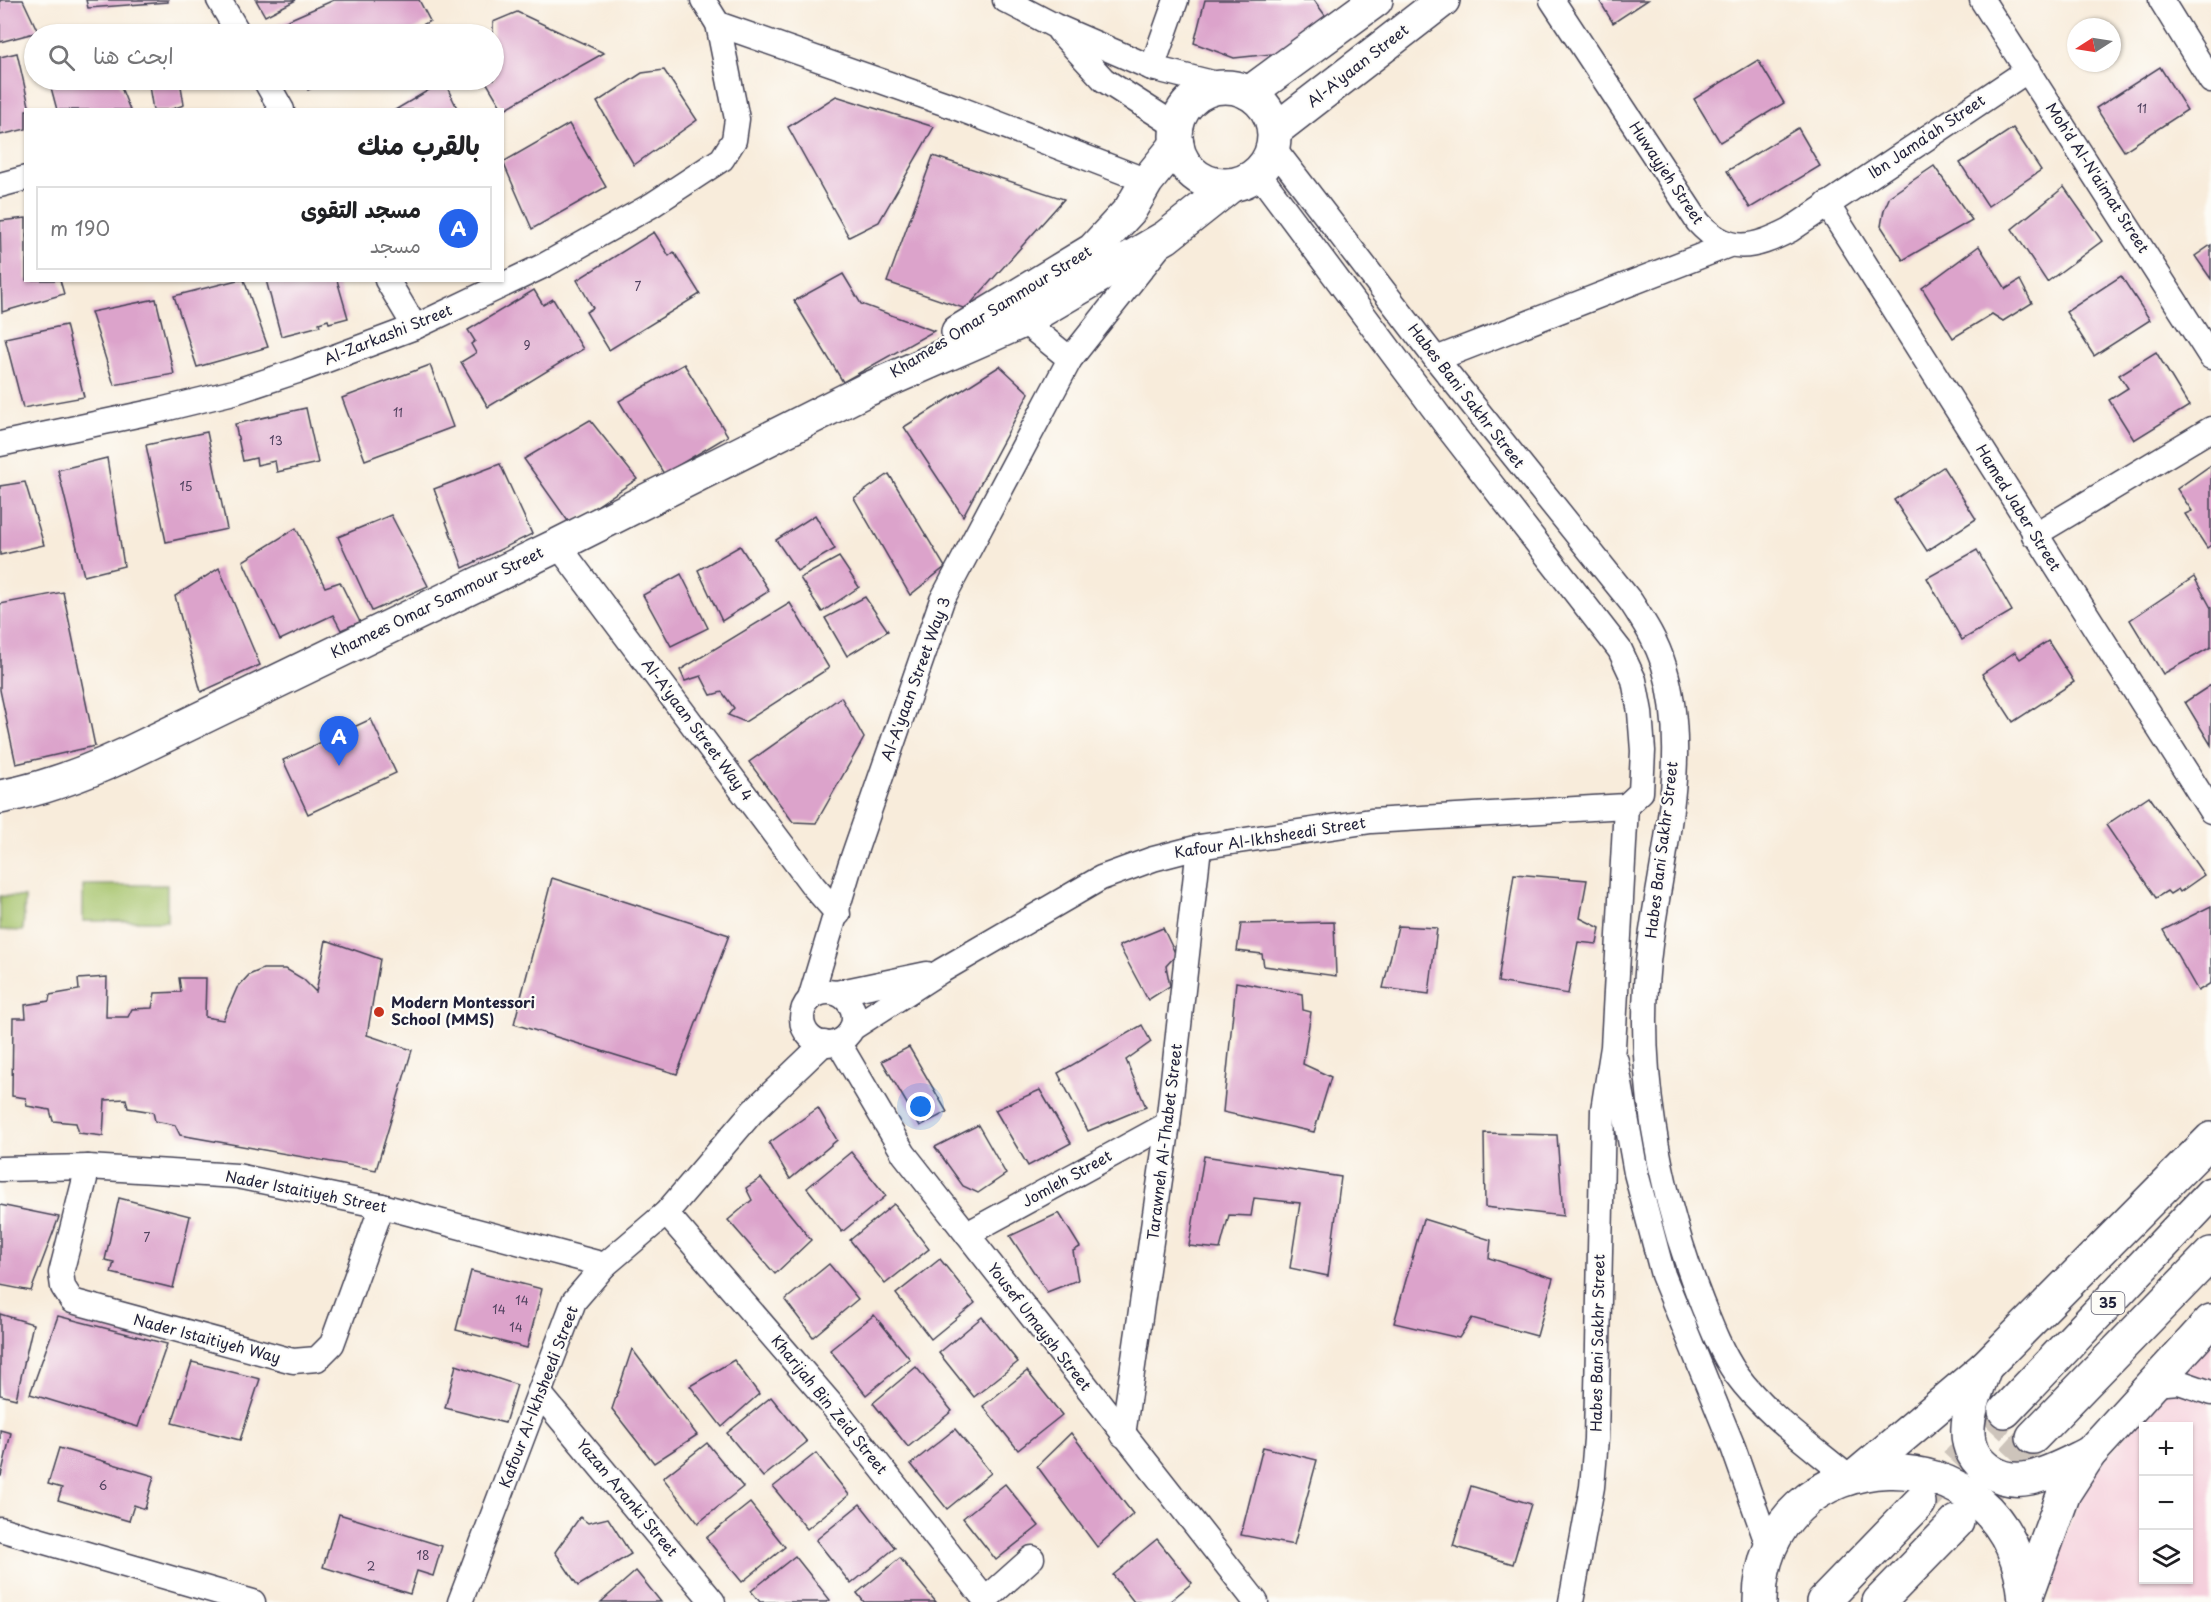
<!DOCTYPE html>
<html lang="ar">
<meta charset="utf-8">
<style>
:root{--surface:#fff;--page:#f6f6f6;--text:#202124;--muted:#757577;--line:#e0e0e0;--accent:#2563eb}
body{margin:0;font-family:"Playpen Sans","Playpen Sans Arabic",sans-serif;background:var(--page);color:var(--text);direction:rtl}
.controls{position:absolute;right:18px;bottom:18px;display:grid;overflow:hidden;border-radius:0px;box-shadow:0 2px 4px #0004}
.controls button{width:54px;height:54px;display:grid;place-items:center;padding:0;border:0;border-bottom:2px solid var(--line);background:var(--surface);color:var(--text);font:30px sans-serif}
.compass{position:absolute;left:2067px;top:18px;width:54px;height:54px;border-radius:50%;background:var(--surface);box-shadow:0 2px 4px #0004;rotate:258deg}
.you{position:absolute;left:921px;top:1107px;width:21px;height:21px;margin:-15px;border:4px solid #fff;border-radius:50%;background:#1a73e8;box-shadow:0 0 0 9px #1a73e833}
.badge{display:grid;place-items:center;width:39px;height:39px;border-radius:50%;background:var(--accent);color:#fff;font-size:20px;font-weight:700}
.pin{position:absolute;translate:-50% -50px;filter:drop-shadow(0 2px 3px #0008)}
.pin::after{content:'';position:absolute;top:32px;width:21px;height:18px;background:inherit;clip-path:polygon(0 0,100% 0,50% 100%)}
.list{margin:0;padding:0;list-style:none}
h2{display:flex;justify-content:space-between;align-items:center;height:78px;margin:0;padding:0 24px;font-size:26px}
h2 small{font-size:20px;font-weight:400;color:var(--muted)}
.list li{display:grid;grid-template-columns:39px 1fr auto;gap:18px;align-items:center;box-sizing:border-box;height:84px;margin:0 12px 12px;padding:0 12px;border:2px solid var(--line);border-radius:0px}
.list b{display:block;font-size:22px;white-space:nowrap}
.list p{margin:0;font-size:20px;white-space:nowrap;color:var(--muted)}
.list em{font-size:20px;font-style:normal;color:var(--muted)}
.icon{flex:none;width:33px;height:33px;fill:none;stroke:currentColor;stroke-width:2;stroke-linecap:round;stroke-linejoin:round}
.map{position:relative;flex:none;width:2211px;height:1602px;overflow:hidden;direction:ltr}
.search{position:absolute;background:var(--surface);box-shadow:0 2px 4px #0004;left:24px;top:24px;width:480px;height:66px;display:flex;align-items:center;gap:15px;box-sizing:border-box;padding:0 21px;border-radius:33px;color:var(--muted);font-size:22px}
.panel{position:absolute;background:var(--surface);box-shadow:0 2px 4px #0004;left:24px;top:108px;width:480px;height:174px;border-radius:0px;direction:rtl}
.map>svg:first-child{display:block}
.built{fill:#f5cfdc;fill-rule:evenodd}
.green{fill:#a5c36b;stroke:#647253;stroke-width:1.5}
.building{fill:#dca3cb}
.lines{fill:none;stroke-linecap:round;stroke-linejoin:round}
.highway-tunnel{stroke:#cdc4bb;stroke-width:33;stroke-dasharray:33 16;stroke-linecap:butt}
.street-casing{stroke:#424053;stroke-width:27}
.secondary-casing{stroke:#424053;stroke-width:36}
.highway-casing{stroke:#424053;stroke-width:36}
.street{stroke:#fff;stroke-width:24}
.secondary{stroke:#fff;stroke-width:33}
.highway{stroke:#fff;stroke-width:33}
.poi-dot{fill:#c8321e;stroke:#fdfcf7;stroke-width:2}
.labels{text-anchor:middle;stroke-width:4.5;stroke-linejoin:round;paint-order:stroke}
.number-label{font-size:12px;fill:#50425f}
.shield{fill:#fdfcf7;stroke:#646373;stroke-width:1.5}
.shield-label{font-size:14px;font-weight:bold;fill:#22223b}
.street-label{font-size:15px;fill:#22223b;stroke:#fdfcf7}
.poi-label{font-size:15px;font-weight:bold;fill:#22223b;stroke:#fdfcf7;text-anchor:start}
</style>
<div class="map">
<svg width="2211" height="1602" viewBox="0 0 2211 1602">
<rect width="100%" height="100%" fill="#fdfcf7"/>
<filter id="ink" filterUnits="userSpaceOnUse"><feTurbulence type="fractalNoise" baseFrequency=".0167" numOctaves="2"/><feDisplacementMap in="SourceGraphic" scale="12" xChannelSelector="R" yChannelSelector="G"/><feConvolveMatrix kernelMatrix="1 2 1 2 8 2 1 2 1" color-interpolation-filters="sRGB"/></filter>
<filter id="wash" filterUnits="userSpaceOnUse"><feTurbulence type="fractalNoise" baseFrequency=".008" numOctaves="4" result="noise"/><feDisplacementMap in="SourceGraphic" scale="24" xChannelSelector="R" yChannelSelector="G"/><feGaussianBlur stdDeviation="1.35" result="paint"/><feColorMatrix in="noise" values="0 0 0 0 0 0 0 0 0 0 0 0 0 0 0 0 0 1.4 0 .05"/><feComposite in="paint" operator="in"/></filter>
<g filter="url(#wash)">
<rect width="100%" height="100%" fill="#f8ecdb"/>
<path class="built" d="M2211,1338v264h-159l1,-35 35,-89zM2144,1426h44v154h-44z"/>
<g class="green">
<rect x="83" y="885" width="84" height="36"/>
<path d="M0,896l25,1 -2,34 -23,-1z"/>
</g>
<g id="blocks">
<g class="building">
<path d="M0,0h23l15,32 -38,10z"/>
<path d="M86,0h82v2l-80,6z"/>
<path d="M256,0h40l-31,16z"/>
<path d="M334,0h85l11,21 -24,13h-125l-4,-9z"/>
<path d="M1205,0h109l13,18 -35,34 -58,6 -40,-15z"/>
<path d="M1599,0h49l-35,23z"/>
<path d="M517,12l87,41 -101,57 -18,-30h9l-1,-58z"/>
<path d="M17,53l13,57h-4v19l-26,6v-78z"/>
<path d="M1758,60l26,43 -64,39 -26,-43z"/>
<path d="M2160,67l27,43 -63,41 -28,-43z"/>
<path d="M664,70l33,50 -63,45 -37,-63 45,-29z"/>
<path d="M49,80h69l12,30h-73z"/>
<path d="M148,80h32l4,25 -15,5h-16z"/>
<path d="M303,80h24l-19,10z"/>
<path d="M444,81l14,29h-63z"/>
<path d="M836,96l98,31 -55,95 -30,15 -61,-110z"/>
<path d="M569,124l37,63 -74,42 -29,-67z"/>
<path d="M1798,128l22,38 -70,42 -23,-37z"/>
<path d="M2013,128l28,42 -53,36 -28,-43z"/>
<path d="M933,156l131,43 -98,110 -79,-27z"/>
<path d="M1934,166l38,54 -69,40 -22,-34 3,-16 6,-14z"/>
<path d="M2064,187l38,54 -55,41 -35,-53z"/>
<path d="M26,218v62h34l4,14 -62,18 -2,-91z"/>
<path d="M654,232l15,24 5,-4 26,42 -91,56 -23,-38 7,-4 -16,-28z"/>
<path d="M2211,245v34l-16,-23z"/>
<path d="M1979,246l27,43 14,-9 12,23 -29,18 -11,-7 -39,24 -31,-50z"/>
<path d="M843,274l18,30 73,27 -91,51 -49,-81z"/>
<path d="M2121,276l29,44 -56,36 -28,-44z"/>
<path d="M237,280h7l24,67 -71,20 -23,-71z"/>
<path d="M266,280h71l11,38 -19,5 -1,-3 -9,3 1,3 -39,10z"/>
<path d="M534,290l9,15 10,-6 30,50 -95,58 -27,-45 15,-9 -5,-9 4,-3 -7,-11z"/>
<path d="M156,299l18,75 -60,11 -23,-73z"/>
<path d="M66,325l18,72 -61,11 -18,-70z"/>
<path d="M2156,352l33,54 -55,34 -25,-40 19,-12 -9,-13z"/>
<path d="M684,364l44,72 -64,38 -45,-73z"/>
<path d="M430,365l23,62 -88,33 -23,-62z"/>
<path d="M1000,366l29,27 -66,123 -59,-89z"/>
<path d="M306,408l12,55 -41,9 -2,-11 -18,4 -1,-7 -13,3 -8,-37z"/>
<path d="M590,420l47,59 -67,45 -46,-65z"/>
<path d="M207,432l20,97 -61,13 -20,-97z"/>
<path d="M107,458l17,108 -40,10 -26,-106z"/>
<path d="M500,464l32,70 -69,34 -29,-79z"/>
<path d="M2211,465v80l-4,3 -22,-34 7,-3 -15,-22z"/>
<path d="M1943,467l33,52 -49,32 -33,-51z"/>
<path d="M889,474l56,93 -35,28 -56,-97z"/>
<path d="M25,482l19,63 -44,10v-69z"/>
<path d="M391,515l37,71 -56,25 -34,-74z"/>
<path d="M815,515l20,34 -38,22 -21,-31z"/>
<path d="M296,528l29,59 15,-5 20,40 -19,8 -8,-15 -53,25 -37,-79z"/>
<path d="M740,546l29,45 -47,30 -24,-51z"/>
<path d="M1977,550l35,61 -50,29 -35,-62z"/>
<path d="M839,557l20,30 -37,25 -22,-34z"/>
<path d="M219,568l41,97 -59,27 -26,-96z"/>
<path d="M681,574l27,54 -37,18 -28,-51z"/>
<path d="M2194,577l17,31v39l-48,27 -33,-54z"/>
<path d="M63,592l32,154 -79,18 -16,-74v-86z"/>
<path d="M865,597l23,34 -41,25 -22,-38z"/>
<path d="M790,603l39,65 -84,54 -17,-7 6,-7 -12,-16 -11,3 -10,-19 -16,5 -5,-11z"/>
<path d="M2048,641l26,41 -61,40 -31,-48 33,-22 5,7z"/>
<path d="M2211,685v60l-26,-43z"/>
<path d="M841,697l23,41 -48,85 -23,-1 -44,-60z"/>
<path d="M371,719l25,54 -88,41 -25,-54z"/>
<path d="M2149,796l55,79 -24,17 -2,-3 -8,5 -3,-3 -11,7 -50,-73z"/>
<path d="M1514,874l73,6 -7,38 20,10 -3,16 -19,-2 -10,52 -70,-12z"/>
<path d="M552,878l177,57 -52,139 -163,-50z"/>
<path d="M2211,906v77l-13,8 -35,-61z"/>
<path d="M1334,922l2,54 -72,-10 -2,-12 -25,-3 4,-27z"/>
<path d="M1398,926l39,2 -8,66 -46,-6z"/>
<path d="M1163,928l13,27 -10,11 4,20 -22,14 -29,-54z"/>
<path d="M326,940l54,19 -13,76 45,15 -36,120 -196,-35 -5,-10 -20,-4 -2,-9 -25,-4 -2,-9 -21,1 -2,36 -24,-3 -3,-10 -23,-2 -3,-11 -23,-4 -1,-8 -14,-2 1,-78h13l-1,-13 24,-4 1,-6 29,-5 -1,-11 29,-2 -1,40h22l4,-8 20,-1 3,-15 26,-1 -2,-14h27l-1,39 18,3 14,-32 12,-13 14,-6h23l17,10 13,13z"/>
<path d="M1236,982l66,12 1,16 8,2 -8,52 28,13 -17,55 -91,-20z"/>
<path d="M1142,1025l9,17 -25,18 20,47 -58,24 -30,-58z"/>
<path d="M909,1047l38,65 -27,14 -38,-65z"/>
<path d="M1040,1090l31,53 -43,23 -33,-56z"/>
<path d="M818,1108l19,32 -47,39 -21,-36z"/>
<path d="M978,1125l28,49 -28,19 -15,-7 -28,-39z"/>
<path d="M1484,1133l73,2 6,81 -78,-9z"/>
<path d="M851,1152l35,44 -44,36 -35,-44z"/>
<path d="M1204,1156l137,21 -13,99 -38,-8 10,-65 -46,-5 -3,18 -22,-1 -9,34 -31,-3z"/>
<path d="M761,1178l50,62 -36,34 -47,-54 24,-20 -6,-12z"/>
<path d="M119,1198l71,18 -17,72 -62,-15 3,-11 -9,-2z"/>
<path d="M894,1204l35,45 -44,35 -35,-44z"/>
<path d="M0,1205l59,12 -28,74 -31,-6z"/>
<path d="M1059,1213l21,34 -7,4 5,29 -31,12 -37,-56z"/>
<path d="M1423,1219l68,21 -2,18 64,20 -16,58 -65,-18 -13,20 -65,-15z"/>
<path d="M940,1259l35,44 -44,36 -35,-45z"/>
<path d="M829,1264l29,35 -45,38 -28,-37z"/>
<path d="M471,1271l71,18 -15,59 -71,-18z"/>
<path d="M0,1314l33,10 -17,75 -16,-4z"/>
<path d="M874,1315l36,44 -44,36 -36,-45z"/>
<path d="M58,1316l109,28 -29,83 -108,-33z"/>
<path d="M982,1317l36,45 -44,35 -35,-44z"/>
<path d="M632,1349l65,86 -43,28 -42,-54z"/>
<path d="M734,1360l25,34 -37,33 -32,-41z"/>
<path d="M192,1362l68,17 -20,61 -68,-17z"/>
<path d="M456,1365l61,20 -12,38 -60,-15z"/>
<path d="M916,1367l36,44 -44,36 -35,-44z"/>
<path d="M1027,1371l35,44 -44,35 -35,-44z"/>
<path d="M771,1397l36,45 -44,35 -36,-44z"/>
<path d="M955,1429l36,44 -44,36 -36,-45z"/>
<path d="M0,1430l11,3 -10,43h-1z"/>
<path d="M1071,1433l62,81 -36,33 -60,-81z"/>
<path d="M707,1443l36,44 -45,36 -35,-45z"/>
<path d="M1263,1447l54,13 -23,85 -53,-10z"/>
<path d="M59,1448l95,28 -9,33 -11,-4 -5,16 -71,-21 4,-12 -14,-4z"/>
<path d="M816,1453l33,42 -42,34 -34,-42z"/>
<path d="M1005,1484l34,42 -43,34 -33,-42z"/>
<path d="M1471,1486l60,18 -18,60 -60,-18z"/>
<path d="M750,1503l35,44 -43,35 -36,-44z"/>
<path d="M860,1504l35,44 -44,36 -35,-44z"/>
<path d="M339,1514l103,32 -9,30 -16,-5 -7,23 -87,-27z"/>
<path d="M580,1517l8,6 20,-5 23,36 -53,32 -23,-34z"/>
<path d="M1157,1539l35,44 -23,19h-35l-21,-27z"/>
<path d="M795,1556l35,44 -3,2h-67l-9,-11z"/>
<path d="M900,1558l36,44h-72l-7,-9z"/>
<path d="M636,1571l25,31h-60z"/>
</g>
</g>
</g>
<g filter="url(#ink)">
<use href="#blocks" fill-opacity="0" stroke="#424053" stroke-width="1.5"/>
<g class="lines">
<g class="highway-tunnel">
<path d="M1980,1496l53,-59"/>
<path d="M1922,1500l83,-89"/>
</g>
<g class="street-casing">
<g id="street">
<path d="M219,0l20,34"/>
<path d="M1005,0l50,26 97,42 77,19"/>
<path d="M1552,0l146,222c30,33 55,27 92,8l238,-160"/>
<path d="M1982,0l229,357"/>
<path d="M2161,0l50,81"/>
<path d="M718,24l237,83 192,74"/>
<path d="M1060,32l44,48 72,46"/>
<path d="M1152,68l24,-68"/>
<path d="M265,80l17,30"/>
<path d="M1273,147l163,212 195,243c13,20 26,40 33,64 27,90 -2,188 -14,279 -16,117 8,246 51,356 10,25 20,51 35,73 30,41 74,71 112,103"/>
<path d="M1258,173l193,259 169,218 14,30 6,32 3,39 -2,41 -15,14 -13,241 -10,63 -7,329 -4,48 -21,115"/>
<path d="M0,185l26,-7"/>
<path d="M1827,204l384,607"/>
<path d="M387,280l28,47"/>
<path d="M1023,321l47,38"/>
<path d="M1436,359l293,-114"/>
<path d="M0,444l156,-33 78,-19 63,-21 118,-44 130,-62 107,-60 70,-46 12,-19 3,-21 -19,-95 -15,-24"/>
<path d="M2034,535l177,-106"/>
<path d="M558,545l256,342 24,27"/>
<circle cx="828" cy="1018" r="26"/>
<path d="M836,993l91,-19"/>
<path d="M810,999l40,-133 92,-266 128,-241 88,-111"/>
<path d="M851,1029l90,-58 160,-93 52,-19 46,-12 172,-26 255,-15"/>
<path d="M838,1042l66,112 352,448"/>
<path d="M1616,1061l20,112 27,102 70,172 37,104"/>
<path d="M88,1167l-27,106 2,14 9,14 221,60 24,-2 15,-15 50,-138"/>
<path d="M0,1169l88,-2 149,9 145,30 223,59"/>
<path d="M666,1213l165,191 156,198"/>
<path d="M967,1234l201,-110"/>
<path d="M2153,1384l26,-2 32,11"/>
<path d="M540,1394l173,208"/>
<path d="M1123,1435l45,-311 31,-277"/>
<path d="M0,1529l253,73"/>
<path d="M985,1600l47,-42"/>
<path d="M460,1602l114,-301 31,-36 61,-52 87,-102 71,-68"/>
</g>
</g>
<g class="secondary-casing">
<g id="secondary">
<circle cx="1225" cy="136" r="49"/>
<path d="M1249,93l127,-93"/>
<path d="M1274,131l169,-131"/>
<path d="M958,332l135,-82 37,-40 17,-29 30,-37"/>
<path d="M0,797c45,-8 86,-24 127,-43l431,-209 308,-155 157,-69 143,-84 63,-50"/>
<path d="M1985,1367c-12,35 -34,78 5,104 12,8 26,10 40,7 20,-4 41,-16 60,-25"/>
<path d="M1857,1475l128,-108 226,-228"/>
<path d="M2026,1598l38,-105 26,-40 121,-132"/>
<path d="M1760,1602c-1,-166 253,-182 265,0"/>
</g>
</g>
<g class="highway-casing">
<g id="highway">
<path d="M2005,1411l206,-217"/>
<path d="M2033,1437l178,-183"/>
<path d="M1823,1602l96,-99"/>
<path d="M1879,1602l78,-80"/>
</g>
</g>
<use href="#street" class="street"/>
<use href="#secondary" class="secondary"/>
<use href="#highway" class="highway"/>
</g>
</g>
<circle class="poi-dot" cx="379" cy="1012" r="6"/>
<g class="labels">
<g class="number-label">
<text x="2142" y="113">11</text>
<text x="638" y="291">7</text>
<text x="527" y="350">9</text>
<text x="398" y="417">11</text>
<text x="276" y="445">13</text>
<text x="186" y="491">15</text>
<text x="147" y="1242">7</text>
<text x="522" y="1305">14</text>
<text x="499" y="1314">14</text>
<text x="516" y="1332">14</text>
<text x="103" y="1490">6</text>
<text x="423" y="1560">18</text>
<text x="371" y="1571">2</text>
</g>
<rect class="shield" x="2091.5" y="1292" width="33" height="22" rx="4.5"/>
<g class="shield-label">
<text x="2108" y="1308">35</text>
</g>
<g class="street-label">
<text transform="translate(1358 66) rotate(-38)" y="5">Al-A'yaan Street</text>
<text transform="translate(1927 137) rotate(-34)" y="5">Ibn Jama‘ah Street</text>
<text transform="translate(1666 173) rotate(56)" y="5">Huwayjeh Street</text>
<text transform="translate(2097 178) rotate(57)" y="5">Moh'd Al-N'aimat Street</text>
<text transform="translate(991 312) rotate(-32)" y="5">Khamees Omar Sammour Street</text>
<text transform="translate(388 335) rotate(-22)" y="5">Al-Zarkashi Street</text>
<text transform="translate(1466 396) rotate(52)" y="5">Habes Bani Sakhr Street</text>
<text transform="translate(2018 508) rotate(58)" y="5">Hamed Jaber Street</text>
<text transform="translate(437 603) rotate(-26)" y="5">Khamees Omar Sammour Street</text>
<text transform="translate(916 679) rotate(-70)" y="5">Al-A'yaan Street Way 3</text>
<text transform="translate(697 730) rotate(53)" y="5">Al-A'yaan Street Way 4</text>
<text transform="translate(1270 838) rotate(-9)" y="5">Kafour Al-Ikhsheedi Street</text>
<text transform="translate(1662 850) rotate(-83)" y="5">Habes Bani Sakhr Street</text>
<text transform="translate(1165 1142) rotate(-83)" y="5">Tarawneh Al-Thabet Street</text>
<text transform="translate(1067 1179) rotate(-29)" y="5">Jomleh Street</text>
<text transform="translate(306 1192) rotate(11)" y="5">Nader Istaitiyeh Street</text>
<text transform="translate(1039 1327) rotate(52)" y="5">Yousef Umaysh Street</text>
<text transform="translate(207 1339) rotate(15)" y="5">Nader Istaitiyeh Way</text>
<text transform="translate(1598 1343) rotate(-89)" y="5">Habes Bani Sakhr Street</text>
<text transform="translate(539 1397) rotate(-69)" y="5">Kafour Al-Ikhsheedi Street</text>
<text transform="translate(829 1405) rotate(51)" y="5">Kharijah Bin Zeid Street</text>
<text transform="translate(627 1498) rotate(50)" y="5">Yazan Aranki Street</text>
</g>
<g class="poi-label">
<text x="391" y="1008">Modern Montessori<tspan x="391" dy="17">School (MMS)</tspan></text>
</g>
</g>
</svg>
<div class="controls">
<button>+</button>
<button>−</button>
<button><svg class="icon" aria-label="layers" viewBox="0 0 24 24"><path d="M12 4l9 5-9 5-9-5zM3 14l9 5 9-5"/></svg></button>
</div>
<svg class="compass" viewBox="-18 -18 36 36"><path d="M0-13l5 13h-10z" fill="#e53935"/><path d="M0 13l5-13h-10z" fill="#757577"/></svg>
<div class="you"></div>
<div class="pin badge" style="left:339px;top:766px">A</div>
<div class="search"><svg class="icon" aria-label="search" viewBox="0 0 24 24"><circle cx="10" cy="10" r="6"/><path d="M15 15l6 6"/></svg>ابحث هنا</div>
<section class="panel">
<h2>بالقرب منك<small></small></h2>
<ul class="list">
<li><span class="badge">A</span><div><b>مسجد التقوى</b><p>مسجد</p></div><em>190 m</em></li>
</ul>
</section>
</div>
